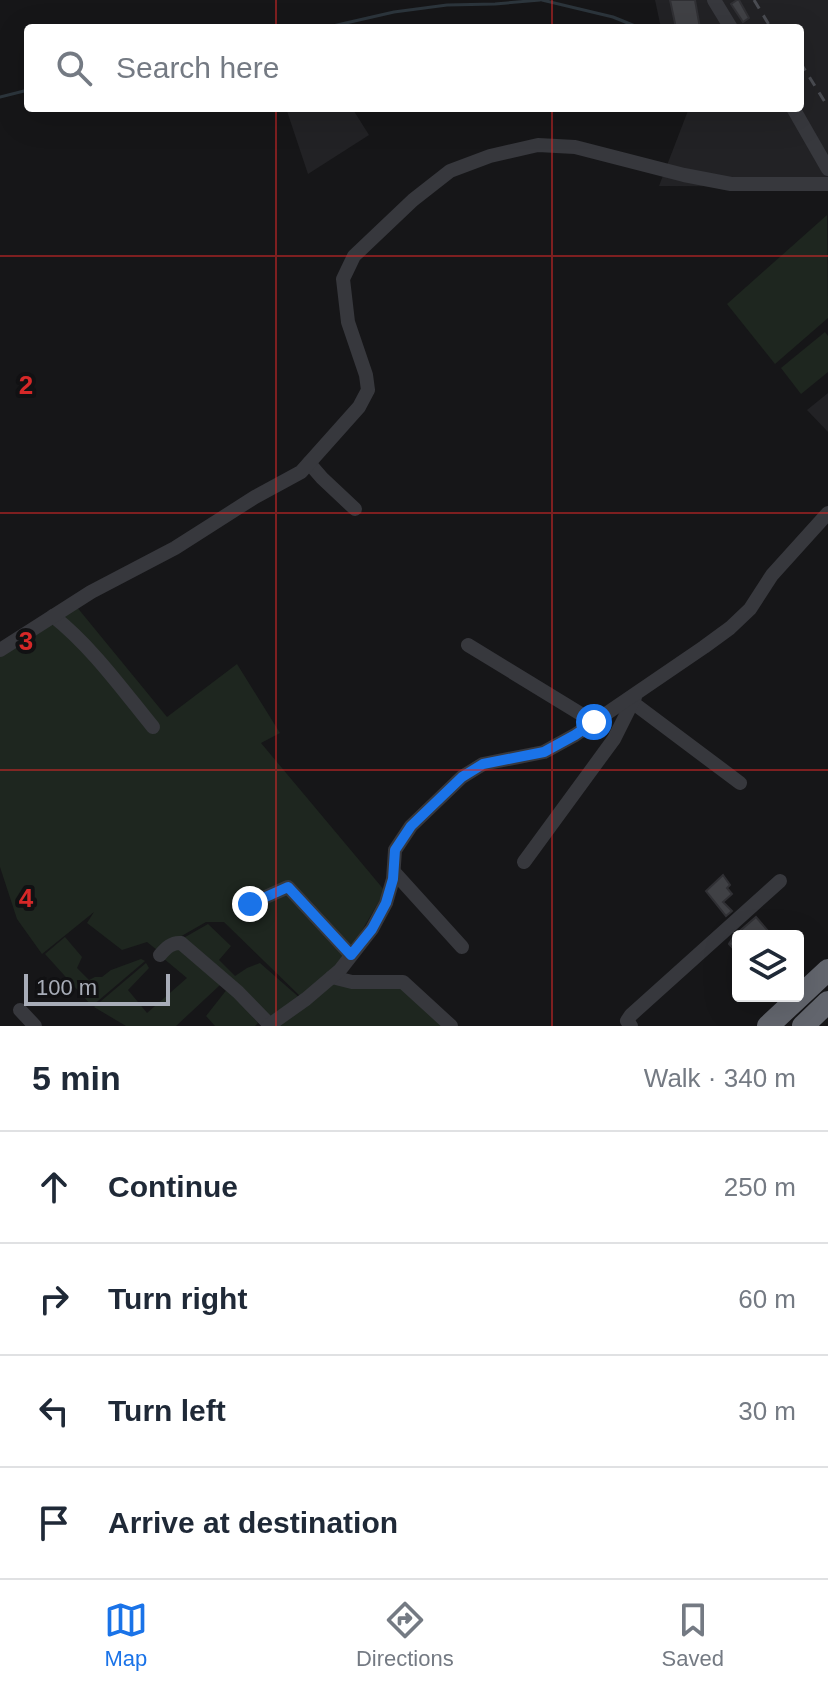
<!DOCTYPE html>
<meta charset="utf-8">
<style>
:root{--surface:#fff;--page:#f2f2f3;--text:#1f2937;--muted:#747a83;--line:#e0e1e3;--accent:#1a73e8}
body{margin:0;font-family:Helvetica,sans-serif;background:var(--page);color:var(--text)}
.controls{position:absolute;right:24px;bottom:24px;display:grid;overflow:hidden;border-radius:8px;box-shadow:0 8px 32px #0002}
.controls button{width:72px;height:72px;display:grid;place-items:center;padding:0;border:0;border-bottom:2px solid var(--line);background:var(--surface);color:var(--text);font:40px sans-serif}
.scale{position:absolute;left:24px;bottom:20px;width:146px;box-sizing:border-box;padding-left:8px;border:4px solid #a8adb8;border-top:0;font-size:22px;line-height:28px;white-space:nowrap;color:#a8adb8;-webkit-text-stroke:6px #111113;paint-order:stroke}
.stop{position:absolute;width:24px;height:24px;margin:-18px;border:6px solid #1a73e8;border-radius:50%;background:#fff}
.stop.end{background:#1a73e8;border-color:#fff;box-shadow:0 2px 8px #0008}
.list{margin:0;padding:0;list-style:none}
h2{display:flex;justify-content:space-between;align-items:center;height:104px;margin:0;padding:0 32px;font-size:34px}
h2 small{font-size:26px;font-weight:400;color:var(--muted)}
.list li{display:grid;grid-template-columns:52px 1fr auto;gap:24px;align-items:center;box-sizing:border-box;height:112px;padding:0 32px;border-top:2px solid var(--line)}
.list b{display:block;font-size:30px;white-space:nowrap}
.list em{font-size:26px;font-style:normal;color:var(--muted)}
.icon{flex:none;width:44px;height:44px;fill:none;stroke:currentColor;stroke-width:2;stroke-linecap:round;stroke-linejoin:round}
.map{position:relative;flex:none;width:828px;height:1026px;overflow:hidden}
.search{position:absolute;background:var(--surface);box-shadow:0 8px 32px #0002;left:24px;right:24px;top:24px;height:88px;display:flex;align-items:center;gap:20px;box-sizing:border-box;padding:0 28px;border-radius:8px;color:var(--muted);font-size:30px}
.sheet{height:552px;background:var(--surface)}
nav{display:flex;justify-content:space-around;align-items:center;box-sizing:border-box;height:112px;border-top:2px solid var(--line);background:var(--surface);font-size:22px;color:var(--muted)}
nav a{display:grid;justify-items:center;gap:4px}
nav .on{color:var(--accent)}
.map>svg:first-child{display:block}
.built{fill:#222225}
.green{fill:#1e261f}
.lines{fill:none;stroke-linecap:round;stroke-linejoin:round}
.stream{stroke:#2c353c;stroke-width:3}
.building{fill:#404145;stroke:#303034;stroke-width:2}
.minor{stroke:#37383d;stroke-width:14}
.highway{stroke:#63666e;stroke-width:22}
.rail{stroke:#4a4c52;stroke-width:3;stroke-dasharray:10 8;stroke-linecap:butt}
.route{stroke:#1a73e8;stroke-width:10}
.grid{fill:none;stroke:#d62828;stroke-width:2;stroke-opacity:0.55}
.grid-label{font-size:26px;text-anchor:middle;font-weight:bold;fill:#d62828;stroke:#111113;stroke-width:8;stroke-linejoin:round;paint-order:stroke}
</style>
<div class="map">
<svg width="828" height="1026" viewBox="0 0 828 1026">
<rect width="100%" height="100%" fill="#161618"/>
<g class="built">
<path d="M655,0h173v187l-169,-1 30,-78h111v-80h-139z"/>
<path d="M286,108h66l17,27 -61,39z"/>
<path d="M828,393v39l-21,-22z"/>
</g>
<g class="green">
<path d="M827,215l1,103 -53,46 -48,-60z"/>
<path d="M825,332l3,4v36l-27,22 -20,-26z"/>
<path d="M76,606l91,111 70,-53 43,69 -19,10 124,148 -35,60 -48,47 -78,-76h-18l-49,28 -10,-8 -25,8 -35,-27 7,-11 -52,42 -25,-35 -17,-52v-216z"/>
<path d="M208,924l23,22 -12,14 16,16 12,-8 13,-5 41,36 -35,19 -86,-78z"/>
<path d="M65,937l17,20 -5,11 12,12 6,-3h7l9,-7 30,-11 4,2 -53,45 -47,-52z"/>
<path d="M179,947l41,38 -44,41h-50l-32,-19 52,-44 3,5 -21,22 19,23 40,-35 -24,-20z"/>
<path d="M326,981l77,7 42,38h-177z"/>
<path d="M228,988l30,35 -3,3h-40l-9,-10z"/>
</g>
<g class="lines">
<g class="stream">
<path d="M542,0l71,17 27,11"/>
<path d="M324,28l70,-16 53,-7 48,-1 45,-4"/>
<path d="M0,97l28,-7"/>
</g>
</g>
<g class="building">
<path d="M670,0h25l5,28h-24z"/>
<path d="M737,0h2l10,18 -6,4 -12,-18z"/>
<path d="M723,875l7,10 -3,3 5,6 -9,8 9,9 -6,5 -20,-25z"/>
<path d="M756,917l13,15 -5,4h-26v18l-9,-10 5,-8z"/>
</g>
<g class="lines">
<g class="minor">
<path d="M714,0l17,28"/>
<path d="M793,108l35,61"/>
<path d="M309,463l13,15 33,31"/>
<path d="M53,616c39,31 69,73 100,111"/>
<path d="M468,645l126,77"/>
<path d="M0,650l91,-58 84,-44 80,-51 46,-25 58,-65 9,-17 -2,-15 -18,-53 -5,-43 11,-23 59,-56 37,-29 40,-15 48,-11 37,2 109,28 47,9h97"/>
<path d="M632,702l108,81"/>
<path d="M524,862l90,-123 21,-42"/>
<path d="M394,872l68,75"/>
<path d="M250,904l38,-17 63,68"/>
<path d="M160,955c6,-7 12,-13 21,-12l57,49 32,33"/>
<path d="M332,977l20,5h51l48,44"/>
<path d="M20,1010l15,16"/>
<path d="M268,1026l38,-27 34,-29 32,-41 14,-26 7,-24 2,-29 16,-24 51,-49 21,-13 61,-12 31,-17 129,-88 26,-19 20,-19 22,-34 56,-62"/>
<path d="M631,1026l-4,-5 4,-6 149,-134"/>
</g>
<g class="highway">
<path d="M768,1026l60,-56"/>
<path d="M803,1026l25,-24"/>
</g>
<g class="rail">
<path d="M754,0l17,28"/>
<path d="M800,62l28,45"/>
</g>
</g>
<g class="lines">
<path class="route" d="M250,904l38,-17 63,68 21,-26 14,-26 7,-24 2,-29 16,-24 51,-49 21,-13 61,-12 31,-17 19,-13"/>
</g>
<path class="grid" d="M276,0v28M552,0v28M276,108v918M552,108v918M0,256h828M0,513h828M0,770h828"/>
<g class="grid-label">
<text x="26" y="394">2</text>
<text x="26" y="650">3</text>
<text x="26" y="907">4</text>
</g>
</svg>
<div class="controls">
<button><svg class="icon" aria-label="layers" viewBox="0 0 24 24"><path d="M12 4l9 5-9 5-9-5zM3 14l9 5 9-5"/></svg></button>
</div>
<div class="scale">100 m</div>
<div class="stop" style="left:594px;top:722px"></div>
<div class="stop end" style="left:250px;top:904px"></div>
<div class="search"><svg class="icon" aria-label="search" viewBox="0 0 24 24"><circle cx="10" cy="10" r="6"/><path d="M15 15l6 6"/></svg>Search here</div>
</div>
<section class="sheet">
<h2>5 min<small>Walk · 340 m</small></h2>
<ul class="list">
<li><svg class="icon" aria-label="ahead" viewBox="0 0 24 24"><path d="M12 20V5M6 11l6-6 6 6"/></svg><div><b>Continue</b></div><em>250 m</em></li>
<li><svg class="icon" aria-label="right" viewBox="0 0 24 24"><path d="M7 20v-9h11M14 6l5 5-5 5"/></svg><div><b>Turn right</b></div><em>60 m</em></li>
<li><svg class="icon" aria-label="left" viewBox="0 0 24 24"><path d="M17 20v-9H6M10 6l-5 5 5 5"/></svg><div><b>Turn left</b></div><em>30 m</em></li>
<li><svg class="icon" aria-label="arrive" viewBox="0 0 24 24"><path d="M6 21V4h12l-3 4 3 4H6"/></svg><div><b>Arrive at destination</b></div></li>
</ul>
</section>
<nav>
<a class="on"><svg class="icon" aria-label="map" viewBox="0 0 24 24"><path d="M3 6l6-2 6 2 6-2v14l-6 2-6-2-6 2zM9 4v14M15 6v14"/></svg>Map</a>
<a><svg class="icon" aria-label="directions" viewBox="0 0 24 24"><path d="M12 3l9 9-9 9-9-9zM9 14v-3h6M13 9l2 2-2 2"/></svg>Directions</a>
<a><svg class="icon" aria-label="saved" viewBox="0 0 24 24"><path d="M7 4h10v16l-5-4-5 4z"/></svg>Saved</a>
</nav>
